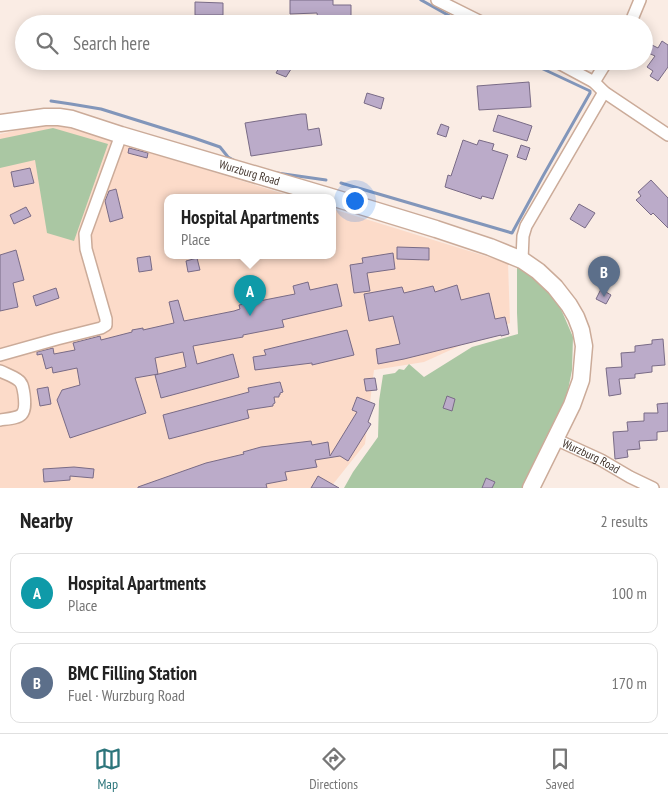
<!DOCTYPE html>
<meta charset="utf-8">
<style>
:root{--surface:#fff;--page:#f6f6f6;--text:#222;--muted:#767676;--line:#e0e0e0;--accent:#2c757b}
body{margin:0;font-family:"PT Sans Narrow",sans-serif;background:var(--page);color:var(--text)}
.you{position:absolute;left:354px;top:200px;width:18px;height:18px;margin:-12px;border:4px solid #fff;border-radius:50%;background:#1a73e8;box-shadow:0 0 0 8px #1a73e833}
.badge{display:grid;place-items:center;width:32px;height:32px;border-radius:50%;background:var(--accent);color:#fff;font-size:16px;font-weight:700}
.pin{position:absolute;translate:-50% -41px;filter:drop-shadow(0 1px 2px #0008)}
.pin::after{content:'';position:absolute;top:26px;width:18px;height:15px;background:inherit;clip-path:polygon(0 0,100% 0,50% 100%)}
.popup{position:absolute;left:164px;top:194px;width:172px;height:65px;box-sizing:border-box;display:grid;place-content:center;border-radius:10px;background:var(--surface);filter:drop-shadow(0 1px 4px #0005);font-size:16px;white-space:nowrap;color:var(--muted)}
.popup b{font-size:19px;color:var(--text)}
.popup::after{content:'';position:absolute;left:50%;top:100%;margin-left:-10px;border:10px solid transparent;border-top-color:var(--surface)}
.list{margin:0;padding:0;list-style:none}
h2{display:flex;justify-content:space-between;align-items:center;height:65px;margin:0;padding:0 20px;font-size:21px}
h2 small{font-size:16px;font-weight:400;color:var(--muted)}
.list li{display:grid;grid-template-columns:32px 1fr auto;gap:15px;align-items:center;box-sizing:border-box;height:80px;margin:0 10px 10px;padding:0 10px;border:1px solid var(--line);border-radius:10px}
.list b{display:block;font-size:19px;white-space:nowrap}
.list p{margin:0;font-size:16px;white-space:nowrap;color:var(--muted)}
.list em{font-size:16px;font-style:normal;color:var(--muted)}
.icon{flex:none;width:28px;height:28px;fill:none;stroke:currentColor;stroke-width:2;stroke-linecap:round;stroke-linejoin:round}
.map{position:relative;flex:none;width:668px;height:488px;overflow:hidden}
.search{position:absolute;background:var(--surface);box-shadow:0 2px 12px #0003;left:15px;right:15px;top:15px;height:55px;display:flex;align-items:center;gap:12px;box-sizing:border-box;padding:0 18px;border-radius:28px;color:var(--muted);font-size:19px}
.sheet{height:245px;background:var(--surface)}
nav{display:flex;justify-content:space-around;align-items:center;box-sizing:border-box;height:70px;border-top:1px solid var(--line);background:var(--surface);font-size:14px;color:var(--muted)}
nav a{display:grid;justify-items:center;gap:2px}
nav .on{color:var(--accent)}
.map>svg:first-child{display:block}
.built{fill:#fcdbc9}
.forest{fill:#aac7a3}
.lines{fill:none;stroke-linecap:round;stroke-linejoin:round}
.stream{stroke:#8296ba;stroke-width:3}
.building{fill:#bbabc9;stroke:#796b86}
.minor-casing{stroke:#cbab99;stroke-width:14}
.secondary-casing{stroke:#cbab99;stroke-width:19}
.minor{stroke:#fff;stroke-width:11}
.secondary{stroke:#fff;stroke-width:16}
.labels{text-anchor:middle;stroke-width:4;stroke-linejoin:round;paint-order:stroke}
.street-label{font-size:12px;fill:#42352d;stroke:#fff}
</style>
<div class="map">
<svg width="668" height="488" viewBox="0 0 668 488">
<rect width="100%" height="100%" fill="#faece4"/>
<path class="built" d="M53,123l241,74h-126v58h164l1,-46 175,54 2,60 -86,39 -50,8 -9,74 -35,44h-330v-354z"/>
<g class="forest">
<path d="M53,128l55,16 -34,97 -27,-8 -12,-73 -35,8v-29z"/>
<path d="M517,265l37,28 19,44 -1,33 -9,45 -36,73h-183l9,-16 25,-35 1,-36 4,-26 12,-2 4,-4 5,1 5,-6 15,13 48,-30 46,-13 -1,-21z"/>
</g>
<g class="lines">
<g class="stream">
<path d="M421,0l43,24"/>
<path d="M51,101l20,3 30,5 93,29 26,9 8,10 7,4"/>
<path d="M277,173l49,7"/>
<path d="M341,183l171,50 31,-57 47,-83v-2l-64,-30"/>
</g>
</g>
<g class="building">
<path d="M290,0h43v5h18v14l-33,1 -1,-7 -27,1z"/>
<path d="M195,2l28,1v12h-28z"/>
<path d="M644,41l14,7 4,-7 6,4v22l-10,14 -8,-5 3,-5 -6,-4 8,-11 -11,-5z"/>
<path d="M283,61l10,5 -7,11 -10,-4z"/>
<path d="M529,82l2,25 -52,3 -2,-24z"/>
<path d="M367,93l17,5 -3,11 -17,-6z"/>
<path d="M301,114h5l2,16 11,-2 3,17 -71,11 -6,-33z"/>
<path d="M498,115l34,11 -5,15 -34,-10z"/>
<path d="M441,124l8,3 -3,10 -9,-3z"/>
<path d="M463,140l14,5 2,-5 15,4 -2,6 16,5 -15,44 -11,-3 -1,3 -36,-12 3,-12 3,1z"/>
<path d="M521,145l9,3 -4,12 -9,-3z"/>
<path d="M129,148l19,5 -1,5 -19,-5z"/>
<path d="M30,168l4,15 -20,4 -3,-15z"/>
<path d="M651,180l17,18v30l-15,-15 -2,2 -15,-15 5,-4 -3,-4z"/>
<path d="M116,189l7,29 -13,4 -5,-21 4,-10z"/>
<path d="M579,204l16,9 -10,15 -15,-9z"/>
<path d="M26,207l5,9 -17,8 -4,-9z"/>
<path d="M397,247l32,1v12l-32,-1z"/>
<path d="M16,250l8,30 -11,3 5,24 -18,4v-56z"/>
<path d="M393,253l2,16 -28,4 3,18 -16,2 -4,-28 13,-2 -1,-5z"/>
<path d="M150,256l2,14 -13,2 -2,-14z"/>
<path d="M197,258l3,12 -12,2 -2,-11z"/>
<path d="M308,282l2,8 27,-6 5,22 -60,14 2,7 -41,8v2l-50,9 4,18 36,-10 6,23 -78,21 -6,-23 31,-8 -3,-15 -28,6 3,16 -23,4 11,35 -76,25 -13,-38 5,-10 18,-5 -3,-17 -24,5 -1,-6 -6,2 -4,-15 -5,1v-3l16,-4 1,6 21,-4 -2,-7 27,-7 1,4 31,-8v-2l11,-2v2l31,-7 -5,-21 9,-2 6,21 50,-10 6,-2 -1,-4 56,-11 -2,-8z"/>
<path d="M457,285l4,15 28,-7 6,26 10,-2 4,17 -8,2v-1l-97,24 -26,5 -2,-15 24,-5 -7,-28 -24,5 -5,-27 38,-7 2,6 29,-7 2,6z"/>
<path d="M56,288l3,10 -23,8 -3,-10z"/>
<path d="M601,289l10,6 -5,9 -10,-5z"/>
<path d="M347,330l7,25 -42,10v-2l-57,7 -2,-13 13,-2 -2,-5z"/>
<path d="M663,339l2,26 -13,1v6l-17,2v4l-16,1 2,15 -12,2 -3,-28 16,-1 -1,-14 14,-1v-6l17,-2v-4z"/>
<path d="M375,378l2,12 -11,1 -2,-12z"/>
<path d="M280,382l3,10 -3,1v2h-1v2h-5l1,6 -2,1v2l-26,4 2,8 -80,21 -6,-24 86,-23 -1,-4z"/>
<path d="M48,387l3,17 -11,2 -3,-17z"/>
<path d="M447,396l8,3 -3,12 -9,-3z"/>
<path d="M357,397l18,7 -7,18 3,2 -23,37 -8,-5 -25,4 2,7 -32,5 2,8 -21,4 1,4h-129v-1l68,-24 38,-9 -1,-2 18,-5 50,-6 1,4 16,-3 2,14 27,-44 -5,-2z"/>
<path d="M668,403v28l-11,1v8l-18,1 1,8 -13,1 1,7 -13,2 -2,-27 15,-1 -1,-9 17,-1v-8h14l-1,-9z"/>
<path d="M74,467l20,2 -1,9 -23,-2v4l-26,2 -1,-13z"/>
<path d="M318,476l21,12h-28z"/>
<path d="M486,478l9,4 -3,6h-10z"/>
</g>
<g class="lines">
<g class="minor-casing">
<g id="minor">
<path d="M437,0l48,24"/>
<path d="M630,24l10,-24"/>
<path d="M555,61l39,21 10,10 64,43"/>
<path d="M594,82l13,-21"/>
<path d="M522,260l1,-24 3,-10 78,-134"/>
<path d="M0,355l57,-16 44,-11 5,-3v-6l-20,-70 -1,-15 36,-99"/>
<path d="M0,371c6,3 13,5 18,9 5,3 5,9 6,14 3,24 -3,23 -24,26"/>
<path id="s1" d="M555,439l46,21 29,17 23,11"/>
</g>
</g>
<g class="secondary-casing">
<g id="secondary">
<path id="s2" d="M0,123l45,-6h14l13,2 49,16 207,61 108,33 54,18 32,13 16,11 17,16 14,18 7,12 5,13 3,16 -3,34 -9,25 -41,83"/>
</g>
</g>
<use href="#minor" class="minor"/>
<use href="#secondary" class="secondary"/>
</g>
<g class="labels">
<g class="street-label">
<text dy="4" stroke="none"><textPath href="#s2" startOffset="258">Wurzburg Road</textPath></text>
<text dy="4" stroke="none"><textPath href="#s1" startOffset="40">Wurzburg Road</textPath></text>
</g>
</g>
</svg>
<div class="you"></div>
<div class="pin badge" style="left:250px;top:316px;background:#0f9aa8">A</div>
<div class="popup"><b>Hospital Apartments</b>Place</div>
<div class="pin badge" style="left:604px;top:297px;background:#5c6f8a">B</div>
<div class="search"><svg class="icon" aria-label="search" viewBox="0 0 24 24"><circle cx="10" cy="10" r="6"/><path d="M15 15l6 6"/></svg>Search here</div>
</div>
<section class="sheet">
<h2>Nearby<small>2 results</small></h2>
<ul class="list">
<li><span class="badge" style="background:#0f9aa8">A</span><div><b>Hospital Apartments</b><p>Place</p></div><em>100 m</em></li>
<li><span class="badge" style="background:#5c6f8a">B</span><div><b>BMC Filling Station</b><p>Fuel · Wurzburg Road</p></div><em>170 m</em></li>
</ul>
</section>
<nav>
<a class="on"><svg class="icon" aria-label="map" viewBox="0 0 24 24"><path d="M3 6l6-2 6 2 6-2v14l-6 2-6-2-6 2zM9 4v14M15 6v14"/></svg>Map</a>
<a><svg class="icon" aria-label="directions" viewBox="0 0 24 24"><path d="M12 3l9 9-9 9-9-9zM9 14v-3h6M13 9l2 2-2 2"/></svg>Directions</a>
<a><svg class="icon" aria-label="saved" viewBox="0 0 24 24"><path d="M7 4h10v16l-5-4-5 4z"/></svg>Saved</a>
</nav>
